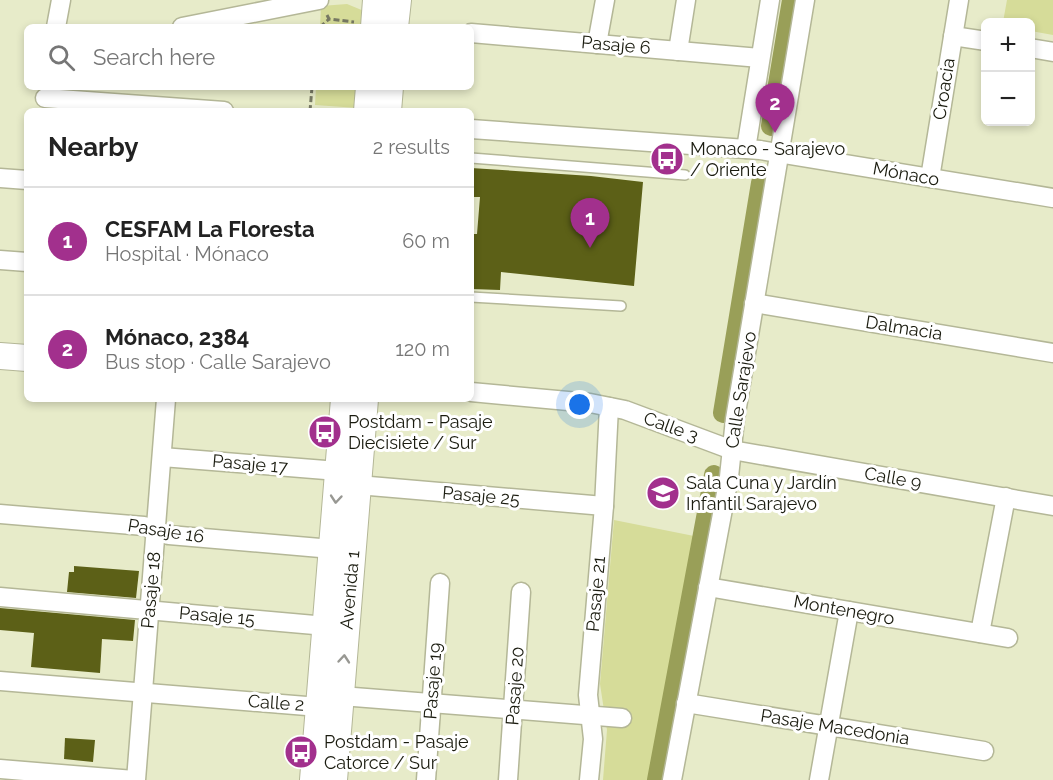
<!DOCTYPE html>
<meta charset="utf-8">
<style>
:root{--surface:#fff;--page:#f6f6f6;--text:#222;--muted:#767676;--line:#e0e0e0;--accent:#a2308d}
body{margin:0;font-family:Raleway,sans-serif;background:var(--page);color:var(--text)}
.controls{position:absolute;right:18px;top:18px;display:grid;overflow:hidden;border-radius:9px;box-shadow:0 3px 9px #0003}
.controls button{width:54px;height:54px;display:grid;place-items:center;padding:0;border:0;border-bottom:2px solid var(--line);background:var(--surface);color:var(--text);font:30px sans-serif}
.you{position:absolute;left:580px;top:405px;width:21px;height:21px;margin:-15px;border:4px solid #fff;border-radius:50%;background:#1a73e8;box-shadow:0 0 0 9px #1a73e833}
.badge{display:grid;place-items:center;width:39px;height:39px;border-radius:50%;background:var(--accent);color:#fff;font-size:20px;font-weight:700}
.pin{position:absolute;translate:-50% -50px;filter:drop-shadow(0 2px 3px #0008)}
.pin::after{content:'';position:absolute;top:32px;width:21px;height:18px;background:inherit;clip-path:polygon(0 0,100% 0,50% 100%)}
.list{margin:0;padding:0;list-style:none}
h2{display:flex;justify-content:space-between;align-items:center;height:78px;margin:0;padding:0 24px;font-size:26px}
h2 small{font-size:20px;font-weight:400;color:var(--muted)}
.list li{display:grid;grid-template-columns:39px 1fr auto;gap:18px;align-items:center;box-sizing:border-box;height:108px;padding:0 24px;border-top:2px solid var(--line)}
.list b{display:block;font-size:22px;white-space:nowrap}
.list p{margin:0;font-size:20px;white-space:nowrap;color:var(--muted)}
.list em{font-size:20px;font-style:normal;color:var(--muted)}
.icon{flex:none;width:33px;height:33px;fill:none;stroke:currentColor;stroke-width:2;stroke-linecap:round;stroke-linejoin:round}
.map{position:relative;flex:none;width:1053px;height:780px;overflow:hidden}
.search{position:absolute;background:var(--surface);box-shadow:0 3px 9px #0003;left:24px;top:24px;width:450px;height:66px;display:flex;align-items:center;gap:15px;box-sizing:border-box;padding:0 21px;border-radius:9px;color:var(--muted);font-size:22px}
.panel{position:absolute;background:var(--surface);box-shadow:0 3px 9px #0003;left:24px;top:108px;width:450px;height:294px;border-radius:9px}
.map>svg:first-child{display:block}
.green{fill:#d6dc99}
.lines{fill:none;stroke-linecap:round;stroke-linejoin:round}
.canal{stroke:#999f58;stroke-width:20}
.building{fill:#5c6017}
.lane-casing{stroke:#b4b797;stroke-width:12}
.street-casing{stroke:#b4b797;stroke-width:21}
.secondary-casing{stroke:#b4b797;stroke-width:28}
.path{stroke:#777963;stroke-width:3;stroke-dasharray:6 3;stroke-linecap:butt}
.lane{stroke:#fff;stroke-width:9}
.street{stroke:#fff;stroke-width:18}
.secondary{stroke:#fff;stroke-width:26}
.oneway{stroke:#989893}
.labels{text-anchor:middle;stroke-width:6;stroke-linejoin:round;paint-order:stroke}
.street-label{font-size:18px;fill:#1a1b0f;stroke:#fff}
.poi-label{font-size:18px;fill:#1a1b0f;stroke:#fff;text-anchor:start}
</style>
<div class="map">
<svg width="1053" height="780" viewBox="0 0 1053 780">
<rect width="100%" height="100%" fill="#e7ebc9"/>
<g class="green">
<path d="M1007,0h46v35l-22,-4 -1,-9h-27z"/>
<path d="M347,4l17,7 -1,16h-43l1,-21z"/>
<path d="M316,87h43l-1,21 -43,-3z"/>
<path d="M614,520l90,18 -41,242h-60l4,-50 -7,-46z"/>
</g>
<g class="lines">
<g class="canal">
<path d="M771,126l21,-126"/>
<path d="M723,413l38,-230"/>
<path d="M657,780l57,-305"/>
</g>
</g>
<g class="building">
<path d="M471,168l120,8 52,6 -9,104 -133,-14 -1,18 -29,-1v-55h6l3,-37h-9z"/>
<path d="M74,566l65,5 -3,27 -69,-6 2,-20h5z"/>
<path d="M0,608l135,12 -2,21 -31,-2 -2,34 -69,-6 3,-34 -34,-3z"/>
<path d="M65,738l30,2 -2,22 -29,-3z"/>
</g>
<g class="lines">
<g class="lane-casing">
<g id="lane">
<path d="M471,158l214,17"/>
<path d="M471,297l150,9"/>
</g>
</g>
<g class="street-casing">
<g id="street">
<path d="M56,27l5,-27"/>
<path d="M182,27l137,-27"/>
<path d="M471,33l289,25"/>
<path d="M953,36l33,5"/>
<path d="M597,44l8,-44"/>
<path d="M1030,48l23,4"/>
<path d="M678,51l8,-51"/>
<path d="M45,98l179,13"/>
<path d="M471,129l289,21 293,48"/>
<path d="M746,149l24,-149"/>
<path d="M0,178l27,2"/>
<path d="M930,178l29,-178"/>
<path d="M0,260l27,2"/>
<path d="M754,303l299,50"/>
<path d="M471,392l119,11 35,7 107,40 321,56"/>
<path d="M162,457l176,14"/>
<path d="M358,485l246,21"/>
<path d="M0,514l144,12 25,9 163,14"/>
<path d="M708,587l300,51"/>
<path d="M0,597l326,29"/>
<path d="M980,633l26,-136"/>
<path d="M0,681l319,26 22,-11 281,22"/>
<path d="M686,703l298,48"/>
<path d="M0,769l134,11"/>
<path d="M136,780l30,-381"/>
<path d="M426,780l14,-197"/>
<path d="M508,780l13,-188"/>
<path d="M589,780l4,-41 -5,-44 16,-189 5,-99"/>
<path d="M672,780l57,-303 6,-58 70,-419"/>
<path d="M819,780l30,-169"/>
</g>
</g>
<g class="secondary-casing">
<g id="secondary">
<path d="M374,27l2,-27"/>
<path d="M395,27l3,-27"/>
<path d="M367,111l2,-24"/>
<path d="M388,111l2,-24"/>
<path d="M0,356l27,2"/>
<path d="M313,780l31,-381"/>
<path d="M334,780l31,-381"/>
</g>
</g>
<g class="path">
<path d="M327,15l2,4 25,3"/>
<path d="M320,27l9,-8"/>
<path d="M310,111l2,-24"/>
</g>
<use href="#lane" class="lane"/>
<use href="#street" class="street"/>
<use href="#secondary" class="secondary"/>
</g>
<defs><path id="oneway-chevron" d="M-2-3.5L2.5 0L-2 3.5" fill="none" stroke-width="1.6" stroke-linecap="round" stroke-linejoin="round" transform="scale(1.5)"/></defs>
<g class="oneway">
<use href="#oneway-chevron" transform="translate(336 499) rotate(95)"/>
<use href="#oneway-chevron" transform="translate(344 659) rotate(-85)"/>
</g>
<defs>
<g id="bus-disc" transform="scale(1.725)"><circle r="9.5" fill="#a2308d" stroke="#fff"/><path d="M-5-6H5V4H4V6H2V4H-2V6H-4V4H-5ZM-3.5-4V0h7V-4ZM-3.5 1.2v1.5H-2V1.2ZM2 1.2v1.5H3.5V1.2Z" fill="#fff"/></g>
<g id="school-disc" transform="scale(1.725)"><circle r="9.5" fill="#a2308d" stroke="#fff"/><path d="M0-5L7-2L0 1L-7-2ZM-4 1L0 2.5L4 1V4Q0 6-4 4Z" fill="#fff"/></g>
</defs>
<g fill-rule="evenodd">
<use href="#bus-disc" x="667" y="159"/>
<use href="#bus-disc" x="325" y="432"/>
<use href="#school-disc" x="663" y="493"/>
<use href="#bus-disc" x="301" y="752"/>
</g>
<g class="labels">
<g class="street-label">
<text transform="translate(616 45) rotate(5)" y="6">Pasaje 6</text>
<text transform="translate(944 89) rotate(-81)" y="6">Croacia</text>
<text transform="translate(906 174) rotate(10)" y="6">Mónaco</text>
<text transform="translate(904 328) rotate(9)" y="6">Dalmacia</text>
<text transform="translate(741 390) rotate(-81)" y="6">Calle Sarajevo</text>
<text transform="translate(671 427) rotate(20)" y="6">Calle 3</text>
<text transform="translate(250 464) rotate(5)" y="6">Pasaje 17</text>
<text transform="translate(893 478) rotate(10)" y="6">Calle 9</text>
<text transform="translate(481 496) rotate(5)" y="6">Pasaje 25</text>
<text transform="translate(166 531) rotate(9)" y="6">Pasaje 16</text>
<text transform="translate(151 590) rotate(-85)" y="6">Pasaje 18</text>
<text transform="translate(350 590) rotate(-85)" y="6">Avenida 1</text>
<text transform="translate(596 594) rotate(-85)" y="6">Pasaje 21</text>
<text transform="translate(844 610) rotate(10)" y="6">Montenegro</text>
<text transform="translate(217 616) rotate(5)" y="6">Pasaje 15</text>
<text transform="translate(433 681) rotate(-86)" y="6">Pasaje 19</text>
<text transform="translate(515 686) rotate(-86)" y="6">Pasaje 20</text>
<text transform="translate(276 703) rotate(4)" y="6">Calle 2</text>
<text transform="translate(835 727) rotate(9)" y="6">Pasaje Macedonia</text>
</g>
<g class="poi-label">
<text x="690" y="155">Monaco - Sarajevo<tspan x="690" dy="21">/ Oriente</tspan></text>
<text x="348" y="428">Postdam - Pasaje<tspan x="348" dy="21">Diecisiete / Sur</tspan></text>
<text x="686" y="489">Sala Cuna y Jardín<tspan x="686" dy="21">Infantil Sarajevo</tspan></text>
<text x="324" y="748">Postdam - Pasaje<tspan x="324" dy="21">Catorce / Sur</tspan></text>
</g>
</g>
</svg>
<div class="controls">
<button>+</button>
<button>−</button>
</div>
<div class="you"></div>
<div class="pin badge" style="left:590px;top:248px">1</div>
<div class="pin badge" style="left:775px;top:133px">2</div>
<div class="search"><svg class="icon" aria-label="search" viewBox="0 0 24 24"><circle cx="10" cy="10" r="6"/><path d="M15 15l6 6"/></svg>Search here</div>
<section class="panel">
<h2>Nearby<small>2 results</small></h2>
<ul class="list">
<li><span class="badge">1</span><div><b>CESFAM La Floresta</b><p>Hospital · Mónaco</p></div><em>60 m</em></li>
<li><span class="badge">2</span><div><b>Mónaco, 2384</b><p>Bus stop · Calle Sarajevo</p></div><em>120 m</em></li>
</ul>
</section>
</div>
